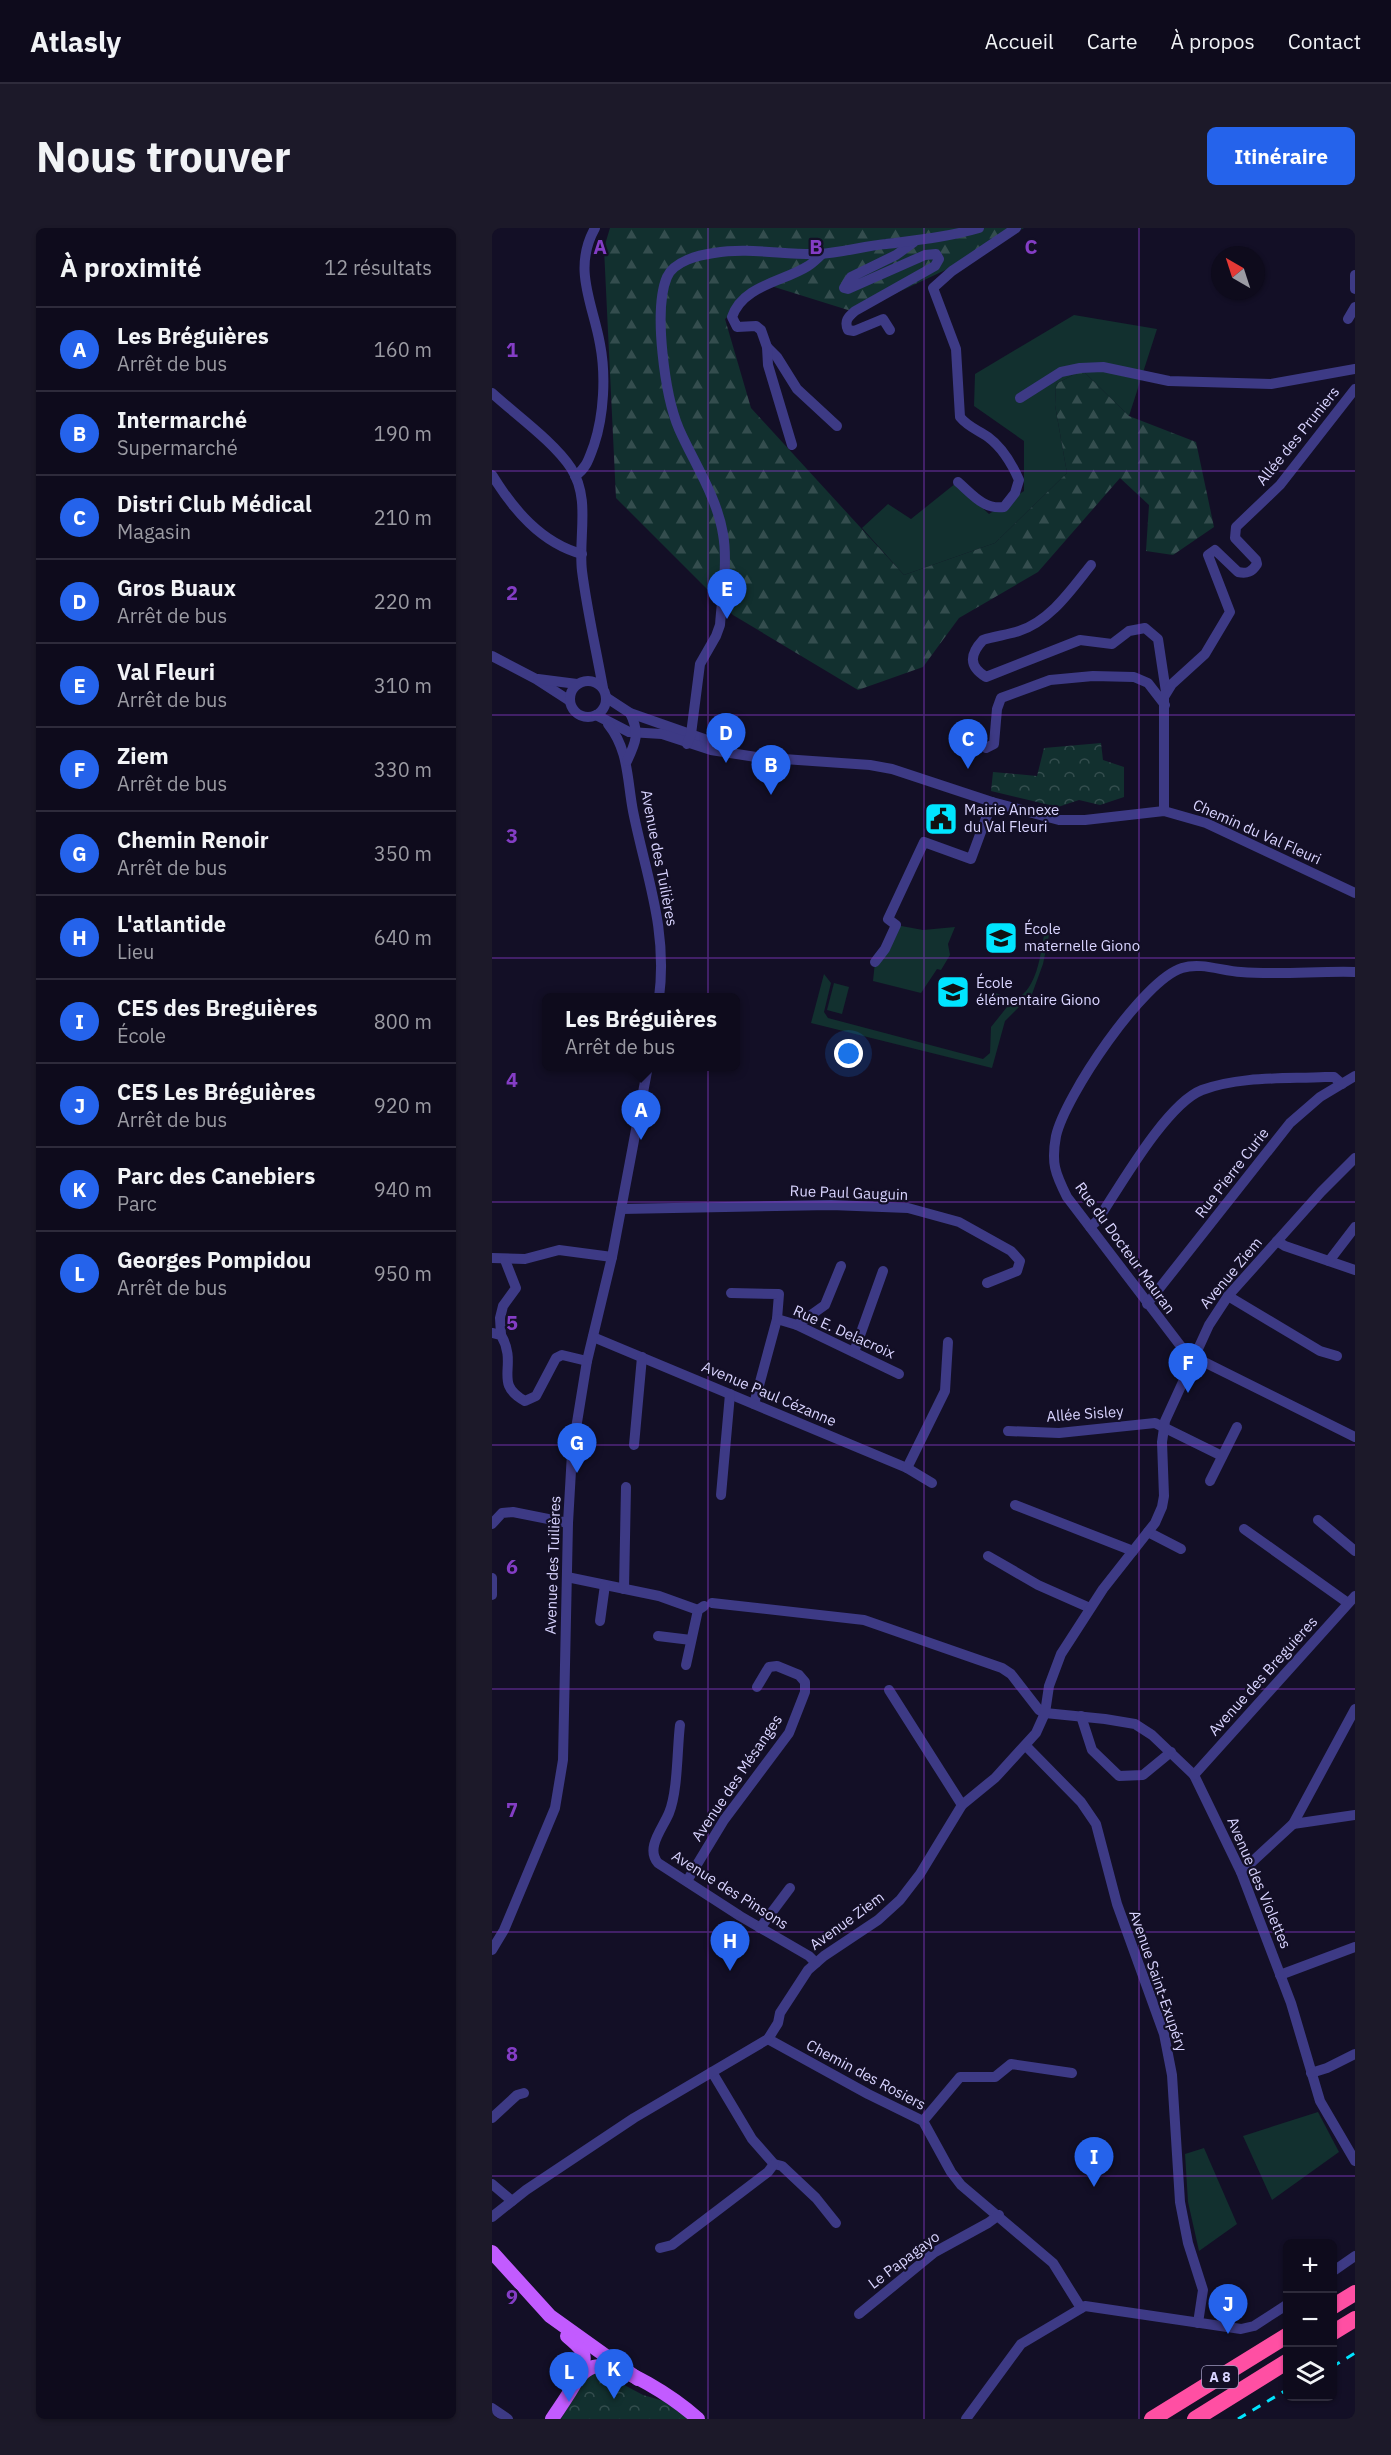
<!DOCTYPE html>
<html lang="fr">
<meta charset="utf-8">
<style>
:root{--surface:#0e0b1c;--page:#1c1929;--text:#f1f3f6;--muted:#9b9ba3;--line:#2e2b3b;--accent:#2563eb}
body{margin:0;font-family:"IBM Plex Sans",sans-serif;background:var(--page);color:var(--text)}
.controls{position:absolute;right:18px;bottom:18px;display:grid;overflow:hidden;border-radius:9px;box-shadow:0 2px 4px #0004}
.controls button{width:54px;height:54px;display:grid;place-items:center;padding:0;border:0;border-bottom:2px solid var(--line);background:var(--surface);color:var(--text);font:30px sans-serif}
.compass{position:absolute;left:719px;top:18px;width:54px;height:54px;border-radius:50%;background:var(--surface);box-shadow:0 2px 4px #0004;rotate:321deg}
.you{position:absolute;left:357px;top:826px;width:21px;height:21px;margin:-15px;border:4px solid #fff;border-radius:50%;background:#1a73e8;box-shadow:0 0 0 9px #1a73e833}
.badge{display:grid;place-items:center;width:39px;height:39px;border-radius:50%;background:var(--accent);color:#fff;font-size:20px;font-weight:700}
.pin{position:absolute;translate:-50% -50px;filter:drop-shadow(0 2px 3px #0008)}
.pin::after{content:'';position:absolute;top:32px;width:21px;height:18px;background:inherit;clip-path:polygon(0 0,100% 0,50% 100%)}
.popup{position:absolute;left:50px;top:765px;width:198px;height:78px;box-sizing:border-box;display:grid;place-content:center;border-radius:9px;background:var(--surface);filter:drop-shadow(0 2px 4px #0005);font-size:20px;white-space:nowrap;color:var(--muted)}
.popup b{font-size:22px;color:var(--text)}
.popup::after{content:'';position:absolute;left:50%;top:100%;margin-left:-12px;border:12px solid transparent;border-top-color:var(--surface)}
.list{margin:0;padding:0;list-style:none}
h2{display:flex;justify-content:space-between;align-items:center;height:78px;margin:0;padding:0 24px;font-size:26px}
h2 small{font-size:20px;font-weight:400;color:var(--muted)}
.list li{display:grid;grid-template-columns:39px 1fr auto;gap:18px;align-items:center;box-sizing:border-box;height:84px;padding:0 24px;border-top:2px solid var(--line)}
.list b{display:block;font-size:22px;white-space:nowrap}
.list p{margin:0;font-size:20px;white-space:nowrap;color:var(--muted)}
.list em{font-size:20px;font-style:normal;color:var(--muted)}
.icon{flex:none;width:33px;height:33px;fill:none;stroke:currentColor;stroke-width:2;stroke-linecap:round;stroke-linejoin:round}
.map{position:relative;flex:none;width:863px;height:2191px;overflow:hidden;border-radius:9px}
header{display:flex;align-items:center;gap:36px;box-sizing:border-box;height:84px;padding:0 30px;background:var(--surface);border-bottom:2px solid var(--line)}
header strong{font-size:28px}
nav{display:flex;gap:33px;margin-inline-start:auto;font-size:21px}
.intro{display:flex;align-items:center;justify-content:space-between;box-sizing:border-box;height:144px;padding:0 36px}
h1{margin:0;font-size:42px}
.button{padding:15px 27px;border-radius:9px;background:var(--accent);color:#fff;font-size:21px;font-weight:700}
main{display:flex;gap:36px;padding:0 36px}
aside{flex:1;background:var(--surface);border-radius:9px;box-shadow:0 2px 4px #0004}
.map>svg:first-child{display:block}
.grass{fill:#12302f}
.forest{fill:url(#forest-firs)}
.park{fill:url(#park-crowns)}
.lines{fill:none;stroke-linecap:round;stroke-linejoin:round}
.minor{stroke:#3d3a85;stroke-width:10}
.major{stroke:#c25bff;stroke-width:14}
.highway{stroke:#ff4fa3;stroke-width:16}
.rail{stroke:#00e5ff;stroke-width:3;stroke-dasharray:9 8;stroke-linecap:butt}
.grid{fill:none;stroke:#843dc5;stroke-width:1.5;stroke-opacity:0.55}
.labels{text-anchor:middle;stroke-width:4.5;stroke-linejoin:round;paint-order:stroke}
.shield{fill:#130f26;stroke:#9e99be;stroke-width:1.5}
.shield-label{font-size:14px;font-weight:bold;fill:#d9d4ff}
.street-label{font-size:15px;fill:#d9d4ff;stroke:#130f26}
.poi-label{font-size:15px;fill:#d9d4ff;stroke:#130f26;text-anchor:start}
.grid-label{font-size:20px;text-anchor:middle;font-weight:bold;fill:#843dc5;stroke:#130f26;stroke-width:4.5;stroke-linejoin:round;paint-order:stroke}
</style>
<header>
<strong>Atlasly</strong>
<nav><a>Accueil</a><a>Carte</a><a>À propos</a><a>Contact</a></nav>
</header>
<div class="intro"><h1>Nous trouver</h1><a class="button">Itinéraire</a></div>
<main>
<aside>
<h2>À proximité<small>12 résultats</small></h2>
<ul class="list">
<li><span class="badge">A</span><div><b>Les Bréguières</b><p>Arrêt de bus</p></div><em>160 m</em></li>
<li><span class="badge">B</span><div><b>Intermarché</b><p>Supermarché</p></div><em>190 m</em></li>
<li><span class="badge">C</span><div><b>Distri Club Médical</b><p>Magasin</p></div><em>210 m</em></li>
<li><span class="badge">D</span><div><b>Gros Buaux</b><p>Arrêt de bus</p></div><em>220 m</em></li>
<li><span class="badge">E</span><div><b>Val Fleuri</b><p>Arrêt de bus</p></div><em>310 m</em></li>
<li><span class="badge">F</span><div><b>Ziem</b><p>Arrêt de bus</p></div><em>330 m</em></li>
<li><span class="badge">G</span><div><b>Chemin Renoir</b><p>Arrêt de bus</p></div><em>350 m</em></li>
<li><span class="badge">H</span><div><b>L'atlantide</b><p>Lieu</p></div><em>640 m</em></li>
<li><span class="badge">I</span><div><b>CES des Breguières</b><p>École</p></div><em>800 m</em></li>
<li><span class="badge">J</span><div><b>CES Les Bréguières</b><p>Arrêt de bus</p></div><em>920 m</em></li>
<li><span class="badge">K</span><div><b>Parc des Canebiers</b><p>Parc</p></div><em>940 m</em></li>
<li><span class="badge">L</span><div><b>Georges Pompidou</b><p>Arrêt de bus</p></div><em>950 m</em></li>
</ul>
</aside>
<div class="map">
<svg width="863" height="2191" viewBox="0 0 863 2191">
<defs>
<pattern id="forest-firs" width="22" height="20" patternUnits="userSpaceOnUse" patternTransform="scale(1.5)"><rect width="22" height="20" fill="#12302f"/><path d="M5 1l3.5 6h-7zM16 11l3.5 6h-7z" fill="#344d4e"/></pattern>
<pattern id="park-crowns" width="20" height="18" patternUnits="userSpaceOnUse" patternTransform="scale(1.5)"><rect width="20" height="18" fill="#12302f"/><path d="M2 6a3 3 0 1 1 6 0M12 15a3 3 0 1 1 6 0" fill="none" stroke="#344d4e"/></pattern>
</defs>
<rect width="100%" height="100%" fill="#130f26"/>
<g class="grass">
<path d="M582,87l83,14 -28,87 -47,-46 -26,14 -1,21 12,68 -72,70 -91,32 -42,-47 26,-24 23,15 45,-36 33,31 35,-23v-50l-50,-35 1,-32z"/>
<path d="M404,697l27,5 32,-3 -7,17 2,11 -9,15 -4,-1 -16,24 -48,-12 2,-19z"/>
<path d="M552,707h5l-6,29 -11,30 -27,27 -13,47 -181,-45 13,-49 7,9 -7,29 4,6 155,41 7,-6 1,-26 16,-20 -20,-11 6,-4 21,8c23,-10 26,-43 30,-65z"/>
<path d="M342,755l15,4 -7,27 -15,-4z"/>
<path d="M826,1884l21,40 -67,48 -29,-64z"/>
<path d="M712,1920l33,76 -38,27 -11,-49 -3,-48z"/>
</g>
<path class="forest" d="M118,0h414l-53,30 -98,46 -25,6 -80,-25 -43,34 26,89 153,167 91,-32 72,-70 -12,-68 1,-21 26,-14 47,46 67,26 18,85 -41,28 -27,-4 3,-46 -29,-27 -82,94 -79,46 -36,49 -65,23 -125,-75 -117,-117 -12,-250z"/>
<g class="park">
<path d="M609,515l2,17 21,7v30l-24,8 -21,-5 -21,7 -67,-16 2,-19 44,4 7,-28z"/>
<path d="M101,2143l7,1 43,23 24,7 22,17h-128l19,-31v-7z"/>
</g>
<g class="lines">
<g class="minor">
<path d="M863,47v14"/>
<path d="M856,91l7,-12"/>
<path d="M398,102l-7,-11 -29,12 -6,-1c-4,-9 0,-13 7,-19l80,-45 4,-7 -3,-5 -11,1 -77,34 -4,-1 7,-11 45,-22 18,-13"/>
<path d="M275,119l10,10 20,32 40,37"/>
<path d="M0,165c24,22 62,49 79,75 20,31 7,69 11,103 5,39 14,78 21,117"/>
<path d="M528,170l41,-26 19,-4 23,-1 66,14 102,3 84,-15"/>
<path d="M300,217l-24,-80 -1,-18 -6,-17 -5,-4 -19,1 -5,-10c11,-32 51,-35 76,-51 5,-3 10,-8 14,-12"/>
<path d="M0,247c21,34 49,68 90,79"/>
<path d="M83,248c12,-8 14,-18 19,-31 10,-30 12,-70 6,-101 -7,-40 -28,-75 -5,-116"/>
<path d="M466,254c14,12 26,28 46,25l11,-14 4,-13c-7,-16 -16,-32 -31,-43 -10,-7 -20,-10 -28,-20l-4,-68 -23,-61 19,-17 64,-43"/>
<path d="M599,337c-20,25 -41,56 -72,66 -12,4 -24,5 -36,9 -13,14 -15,26 3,37l94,-37 32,4 17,-13 16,-3 13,11 8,53"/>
<path d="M0,428l44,23 34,22"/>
<path d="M46,451l39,5"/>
<circle cx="96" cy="471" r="18"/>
<path d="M115,470l23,15 100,35"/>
<path d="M104,487l33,17 33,2 49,16 45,7 114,8 22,4 100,33 67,18h26l79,-9 42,12 149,70"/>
<path d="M116,496c21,26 19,56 25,87 13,65 35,118 26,187"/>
<path d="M195,516l4,-10 9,-70 16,-28 4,-11c2,-29 8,-63 3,-91 -6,-37 -29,-71 -44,-105 -14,-33 -26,-119 -12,-152 7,-16 32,-22 47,-24 34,-6 70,2 104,1 24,-1 45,-8 68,-10 32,-4 62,-7 93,-16"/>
<path d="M494,520l8,-4 3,-35 4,-11 49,-18 43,-4 41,1 14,6 17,22"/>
<path d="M135,533c9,-19 13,-28 3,-48"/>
<path d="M672,583v-114l8,-13 33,-30 25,-42 -22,-57 7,-5 23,22c9,2 14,0 19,-8l-1,-4 -21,-22 1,-11 44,-42 75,-96"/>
<path d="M383,734l10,-13 11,-24 -8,-6 36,-77 47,17 21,-57"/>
<path d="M863,744c-38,-1 -76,3 -114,0 -19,-1 -40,-10 -59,-4 -39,12 -117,128 -126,168 -5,27 -1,37 11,61l119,156 169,84"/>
<path d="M129,981l210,-4 77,3 51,14 52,29 9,10 -3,10 -30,12"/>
<path d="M598,999l7,-6c22,-33 69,-117 105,-131 38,-14 83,-11 123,-13h9l8,7"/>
<path d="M785,1013l8,5 70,24"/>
<path d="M0,1030l33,1 34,-9 53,7"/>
<path d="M837,1033l26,-34"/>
<path d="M239,1065l48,1 -2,25 -23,85"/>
<path d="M736,1068l92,55 17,5"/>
<path d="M655,1076l143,-181 30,-26 35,-21"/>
<path d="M285,1091l20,6 102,49"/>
<path d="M305,1097l28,-20 16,-39"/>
<path d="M0,1105l9,2c18,31 -9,48 24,66l11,-5 20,-38 6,-3 25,6"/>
<path d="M9,1107l-1,-17 3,-12 13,-18 -11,-28"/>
<path d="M101,1109l314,131 25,15"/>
<path d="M362,1124l29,-81"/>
<path d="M516,1203l51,2 96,-10 67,33"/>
<path d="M142,1217l8,-88"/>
<path d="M415,1240l38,-77 3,-49"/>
<path d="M718,1253l27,-54"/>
<path d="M229,1267l9,-101"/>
<path d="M523,1277l118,46"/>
<path d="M826,1292l37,31"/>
<path d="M0,1296l10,-11 11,-1 55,11"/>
<path d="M752,1301l104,74"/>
<path d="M656,1304l33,17"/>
<path d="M496,1328l50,29 52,23"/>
<path d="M75,1349l92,19 39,14"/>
<path d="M0,1350v17"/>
<path d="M132,1361l2,-102"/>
<path d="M220,1375l152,17 138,48 9,6 28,36 6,3 60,6 30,5 17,11 42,40 47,97 50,131 29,98 35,60"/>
<path d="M108,1393l5,-36"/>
<path d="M166,1408l33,4"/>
<path d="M194,1437l12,-55 6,-4"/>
<path d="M397,1462l73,115"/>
<path d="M589,1488l11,34 27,26 24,-1 28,-23"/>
<path d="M188,1497c-3,24 -2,66 -11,88 -6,15 -24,35 -11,50l82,53 69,40 7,7"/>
<path d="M534,1518l55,56 15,22 21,80 47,130 8,41 8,127 8,41 15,47 -5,33"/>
<path d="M702,1547l161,-179"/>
<path d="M801,1596l62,-9"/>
<path d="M749,1644l52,-48 62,-115"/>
<path d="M195,1653l37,-61 65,-87 16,-41v-10l-6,-7 -22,-9 -8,1 -12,20"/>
<path d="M268,1700l30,-40"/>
<path d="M0,1722l12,-20 51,-122 8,-48 5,-237 4,-70 15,-92 25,-104 36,-191"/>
<path d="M788,1747l75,-28"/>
<path d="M276,1811l100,55 55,27 28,51 10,13 92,78 28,45"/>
<path d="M220,1844l40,67 22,25 8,2 34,32 20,25"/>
<path d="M819,1845l16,-5 28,-14"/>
<path d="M0,1890l25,-23 7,-2"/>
<path d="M431,1893l37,-44h35l16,-13 61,9"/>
<path d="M0,1956l20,17"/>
<path d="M0,1989l34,-27 108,-72 134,-79 10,-16 2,-10 28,-43 16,-14 54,-36 22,-20 20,-26 42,-69 33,-27 41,-45 9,-20 4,-27 12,-32 42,-65 52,-66 7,-16 2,-11 -2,-54 3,-21 44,-96 19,-29 93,-104 34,-34"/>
<path d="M168,2020l12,-3 96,-73 6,-8"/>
<path d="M840,2044l23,-16"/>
<path d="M367,2086l76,-62 53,-29 11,-8"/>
<path d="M0,2180l16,11"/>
<path d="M474,2191l55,-75 64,-38 156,23 13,-3 34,-22"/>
</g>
<g class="major">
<path d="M0,2024l58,64 88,63"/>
<path d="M86,2150c4,-4 8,-9 15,-11 27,-7 85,34 105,52"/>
<path d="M60,2191c8,-13 37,-50 31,-65 -2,-7 -11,-13 -16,-18"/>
</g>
<g class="highway">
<path d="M840,2079l23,-14"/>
<path d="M840,2105l23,-14"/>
<path d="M660,2191l136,-84"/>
<path d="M703,2191l93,-58"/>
</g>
<g class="rail">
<path d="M840,2139l23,-14"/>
<path d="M746,2191l50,-30"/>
</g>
</g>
<path class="grid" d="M216,0v2191M432,0v2191M647,0v2191M0,243h863M0,487h863M0,730h863M0,974h863M0,1217h863M0,1461h863M0,1704h863M0,1948h863"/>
<defs>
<g id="civic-square" transform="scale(1.725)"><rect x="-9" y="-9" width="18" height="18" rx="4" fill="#00e5ff" stroke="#130f26"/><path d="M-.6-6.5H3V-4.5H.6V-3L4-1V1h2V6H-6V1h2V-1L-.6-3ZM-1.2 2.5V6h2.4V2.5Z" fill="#111"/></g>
<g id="school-square" transform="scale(1.725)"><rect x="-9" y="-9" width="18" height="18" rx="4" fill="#00e5ff" stroke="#130f26"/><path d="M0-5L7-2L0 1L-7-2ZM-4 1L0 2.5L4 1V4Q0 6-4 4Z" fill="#111"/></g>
</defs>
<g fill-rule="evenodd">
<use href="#civic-square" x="449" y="591"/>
<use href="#school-square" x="509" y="710"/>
<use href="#school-square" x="461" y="764"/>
</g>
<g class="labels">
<rect class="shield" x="710" y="2138" width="36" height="22" rx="4.5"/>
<g class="shield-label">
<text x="728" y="2154">A 8</text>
</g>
<g class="street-label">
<text transform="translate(806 208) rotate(-51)" y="5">Allée des Pruniers</text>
<text transform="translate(765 604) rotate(24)" y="5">Chemin du Val Fleuri</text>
<text transform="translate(167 630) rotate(79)" y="5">Avenue des Tuilières</text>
<text transform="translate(740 945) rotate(-52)" y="5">Rue Pierre Curie</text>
<text transform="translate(357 965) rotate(2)" y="5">Rue Paul Gauguin</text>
<text transform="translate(633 1020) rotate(54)" y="5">Rue du Docteur Mauran</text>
<text transform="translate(739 1045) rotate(-50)" y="5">Avenue Ziem</text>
<text transform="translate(352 1104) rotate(24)" y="5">Rue E. Delacroix</text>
<text transform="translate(277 1166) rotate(23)" y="5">Avenue Paul Cézanne</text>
<text transform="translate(593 1186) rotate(-4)" y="5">Allée Sisley</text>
<text transform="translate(61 1337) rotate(-88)" y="5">Avenue des Tuilières</text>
<text transform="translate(771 1448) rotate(-48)" y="5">Avenue des Breguieres</text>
<text transform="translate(245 1550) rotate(-56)" y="5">Avenue des Mésanges</text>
<text transform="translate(767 1655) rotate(67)" y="5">Avenue des Violettes</text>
<text transform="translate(238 1662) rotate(32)" y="5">Avenue des Pinsons</text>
<text transform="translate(355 1693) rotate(-36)" y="5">Avenue Ziem</text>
<text transform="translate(666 1753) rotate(71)" y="5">Avenue Saint-Exupéry</text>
<text transform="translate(374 1847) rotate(28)" y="5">Chemin des Rosiers</text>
<text transform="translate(412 2032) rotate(-37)" y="5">Le Papagayo</text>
</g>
<g class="poi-label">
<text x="472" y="587">Mairie Annexe<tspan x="472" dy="17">du Val Fleuri</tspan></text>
<text x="532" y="706">École<tspan x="532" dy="17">maternelle Giono</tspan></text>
<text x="484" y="760">École<tspan x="484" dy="17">élémentaire Giono</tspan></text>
</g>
</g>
<g class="grid-label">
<text x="108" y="26">A</text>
<text x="324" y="26">B</text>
<text x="539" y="26">C</text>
<text x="20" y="129">1</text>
<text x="20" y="372">2</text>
<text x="20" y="615">3</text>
<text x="20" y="859">4</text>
<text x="20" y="1102">5</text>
<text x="20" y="1346">6</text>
<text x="20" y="1589">7</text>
<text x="20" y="1833">8</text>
<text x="20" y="2076">9</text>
</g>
</svg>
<div class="controls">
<button>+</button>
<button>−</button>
<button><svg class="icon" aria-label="layers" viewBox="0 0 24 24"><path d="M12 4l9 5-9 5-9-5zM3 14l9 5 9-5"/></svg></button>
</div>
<svg class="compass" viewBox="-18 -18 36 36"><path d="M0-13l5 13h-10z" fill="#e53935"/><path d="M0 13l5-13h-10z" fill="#9b9ba3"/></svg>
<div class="you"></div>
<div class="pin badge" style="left:149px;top:912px">A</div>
<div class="popup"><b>Les Bréguières</b>Arrêt de bus</div>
<div class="pin badge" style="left:279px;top:567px">B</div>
<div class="pin badge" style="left:476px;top:541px">C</div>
<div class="pin badge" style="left:234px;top:535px">D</div>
<div class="pin badge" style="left:235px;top:391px">E</div>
<div class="pin badge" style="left:696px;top:1165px">F</div>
<div class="pin badge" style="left:85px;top:1245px">G</div>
<div class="pin badge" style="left:238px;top:1743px">H</div>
<div class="pin badge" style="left:602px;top:1959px">I</div>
<div class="pin badge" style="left:736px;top:2106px">J</div>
<div class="pin badge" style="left:122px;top:2171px">K</div>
<div class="pin badge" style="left:77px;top:2174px">L</div>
</div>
</main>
